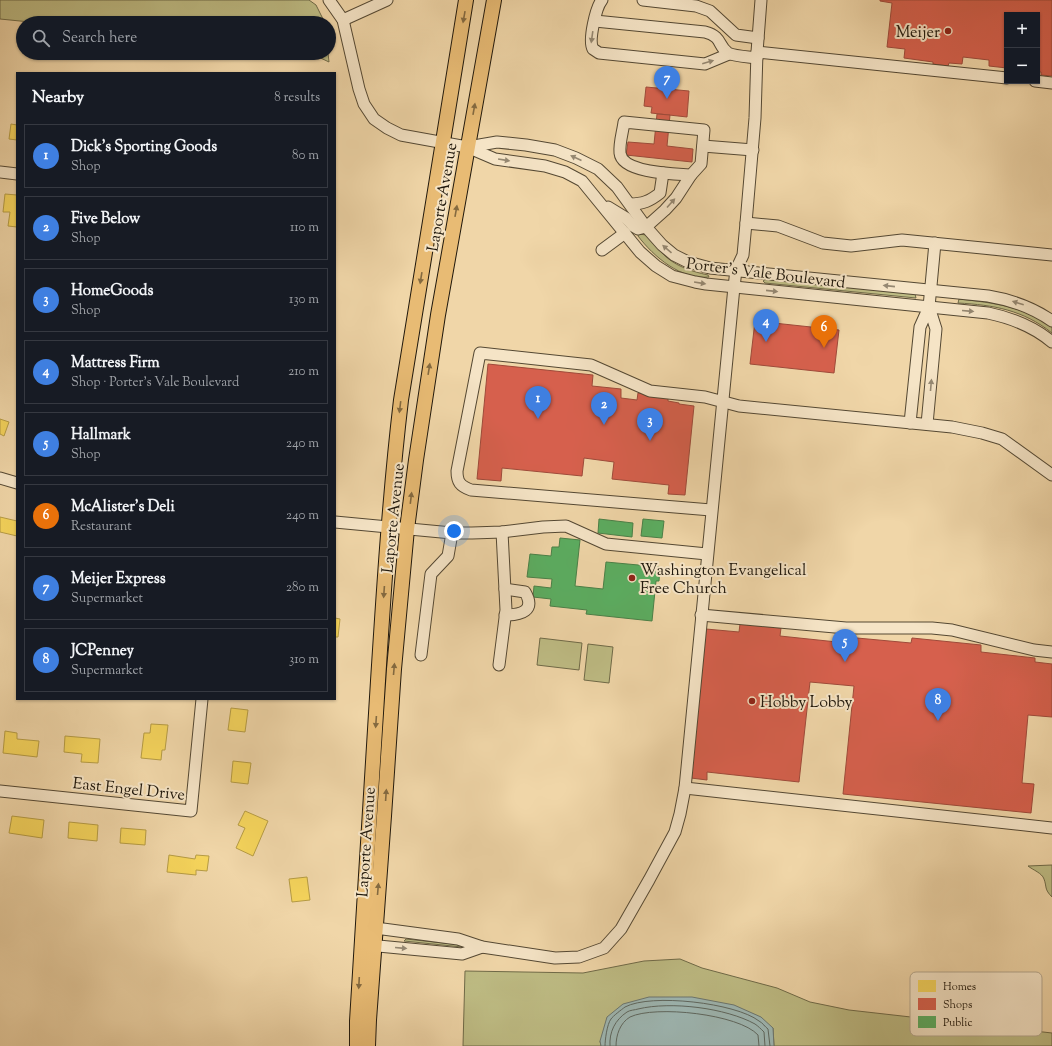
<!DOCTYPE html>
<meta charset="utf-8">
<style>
:root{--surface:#171b24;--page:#20242c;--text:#f1f3f6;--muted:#9ea1a6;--line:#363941;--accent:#c59692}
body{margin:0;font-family:"Sorts Mill Goudy",serif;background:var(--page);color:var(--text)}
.controls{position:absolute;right:12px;top:12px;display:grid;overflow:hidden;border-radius:0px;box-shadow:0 1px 3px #0004}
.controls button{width:36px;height:36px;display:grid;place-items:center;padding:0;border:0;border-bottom:1px solid var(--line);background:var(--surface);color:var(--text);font:20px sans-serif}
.you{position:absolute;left:454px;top:531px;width:14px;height:14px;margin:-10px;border:3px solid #fff;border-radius:50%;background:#1a73e8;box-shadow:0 0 0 6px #1a73e833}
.badge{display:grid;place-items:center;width:26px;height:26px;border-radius:50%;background:var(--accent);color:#fff;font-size:13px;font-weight:700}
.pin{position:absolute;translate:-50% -33px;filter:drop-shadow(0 1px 2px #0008)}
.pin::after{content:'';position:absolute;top:21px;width:14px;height:12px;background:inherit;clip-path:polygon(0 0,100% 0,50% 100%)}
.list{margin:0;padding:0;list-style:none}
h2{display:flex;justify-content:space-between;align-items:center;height:52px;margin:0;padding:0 16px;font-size:17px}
h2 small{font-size:13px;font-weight:400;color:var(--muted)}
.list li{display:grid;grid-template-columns:26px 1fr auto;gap:12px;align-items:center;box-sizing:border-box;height:64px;margin:0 8px 8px;padding:0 8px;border:1px solid var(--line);border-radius:0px}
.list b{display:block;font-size:15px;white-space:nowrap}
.list p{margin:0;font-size:13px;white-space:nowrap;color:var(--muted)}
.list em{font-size:13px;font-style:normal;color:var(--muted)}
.icon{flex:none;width:22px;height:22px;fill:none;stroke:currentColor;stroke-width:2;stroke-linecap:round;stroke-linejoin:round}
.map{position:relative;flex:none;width:1052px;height:1046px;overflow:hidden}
.search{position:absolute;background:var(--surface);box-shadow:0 1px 3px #0004;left:16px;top:16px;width:320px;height:44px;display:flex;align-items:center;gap:10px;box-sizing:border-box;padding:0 14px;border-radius:22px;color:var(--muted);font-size:15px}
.panel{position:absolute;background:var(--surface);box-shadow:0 1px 3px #0004;left:16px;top:72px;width:320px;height:628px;border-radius:0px}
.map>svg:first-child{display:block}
.green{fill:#bebc84;stroke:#6f6a48}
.water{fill:#9eb7b3;stroke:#6c7770}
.homes{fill:#f6d55c;stroke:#b69c44}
.shops{fill:#d6604d;stroke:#9f4a3a}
.public{fill:#5aae61;stroke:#498148}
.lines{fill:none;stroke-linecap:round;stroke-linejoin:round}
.shore{stroke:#5f6860;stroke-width:1}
.minor-casing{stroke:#544833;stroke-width:13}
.major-casing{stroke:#20180c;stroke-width:16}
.minor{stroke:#f5e4c6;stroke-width:11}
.major{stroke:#e8bb74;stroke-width:14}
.oneway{fill:#846a40}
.oneway2{fill:#958872}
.poi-dot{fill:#8f2418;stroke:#f5e4c6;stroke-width:1.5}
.labels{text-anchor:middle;stroke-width:4;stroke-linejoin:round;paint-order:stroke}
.poi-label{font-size:16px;fill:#20180c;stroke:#f5e4c6;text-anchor:start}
.street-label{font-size:16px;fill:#20180c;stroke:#f5e4c6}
.key{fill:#f5e4c6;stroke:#b5a78e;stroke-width:1}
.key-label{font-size:11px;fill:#20180c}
</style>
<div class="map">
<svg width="1052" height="1046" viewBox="0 0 1052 1046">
<rect width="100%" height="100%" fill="#f0d6a8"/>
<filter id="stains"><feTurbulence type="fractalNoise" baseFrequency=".005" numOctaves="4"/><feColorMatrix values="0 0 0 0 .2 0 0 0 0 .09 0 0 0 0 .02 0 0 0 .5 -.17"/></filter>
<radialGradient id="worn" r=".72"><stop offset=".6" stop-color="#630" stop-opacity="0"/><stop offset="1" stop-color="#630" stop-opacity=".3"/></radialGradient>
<g class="green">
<path d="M0,0h309l7,5 9,18h-285l-40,-4z"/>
<path d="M310,53h18l1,9z"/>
<path d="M638,234l9,1c5,6 9,12 14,17 13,14 29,19 47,23l1,2c-28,3 -55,-20 -71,-41z"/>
<path d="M766,279l149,15 1,4 -151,-15 -2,-2z"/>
<path d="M959,299c35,4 64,7 93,28v6c-29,-23 -58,-28 -94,-30z"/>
<path d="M540,638l42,5 -3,27 -42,-5z"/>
<path d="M588,644l25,3 -4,36 -25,-3z"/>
<path d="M1052,865v32c-8,-8 -5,-10 -8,-18 -2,-6 -11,-9 -16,-13z"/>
<path d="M406,939l56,6v2l-58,-6z"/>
<path d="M680,959l22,9 75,20 33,14 39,8 203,23v13h-278l-1,-18 -173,13 1,5h-138l2,-75 118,2 61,-12z"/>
</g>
<path class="water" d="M649,997h43l42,8 27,12 12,11 1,18h-173l-1,-5 7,-24 16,-13z"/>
<g class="homes">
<path d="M11,124l6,1v15l-8,-1z"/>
<path d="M5,194l12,1v32l-9,-1 2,-14h-7z"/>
<path d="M0,419l9,3 -5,14 -4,-2z"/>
<path d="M0,517l17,4v15l-17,-4z"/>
<path d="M335,618l5,1 -2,18h-3z"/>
<path d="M231,708l17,2 -3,22 -17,-2z"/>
<path d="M151,724l17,1 -3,25h-3l-1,10 -20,-2 3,-25h6z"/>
<path d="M5,731l12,2v6l22,2 -2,16 -34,-4z"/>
<path d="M65,736l35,3 -2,24 -17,-1 1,-8 -18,-2z"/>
<path d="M233,761l18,2 -3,21 -17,-2z"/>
<path d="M245,811l23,10 -15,35 -17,-8 9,-20 -7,-3z"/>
<path d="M12,816l32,4 -2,18 -33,-5z"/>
<path d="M69,822l29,3 -1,16 -29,-3z"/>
<path d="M121,828l25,2 -1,15 -25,-2z"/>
<path d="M169,855l26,4 1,-4 13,1 -2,15 -11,-1v5l-29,-3z"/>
<path d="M307,877l3,23 -18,2 -3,-23z"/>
</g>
<g class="shops">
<path d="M880,0h172v76l-11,-1v-3h-3l1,-6h-2v-51h-30v53l-18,-2v-6l-26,-3 -1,7 -13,-1 -1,3 -15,-2v-2l-29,-4 1,-9 -18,-2 5,-44 -12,-2z"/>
<path d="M646,87l43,4 -2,26 -36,-4 1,-6 -8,-1z"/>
<path d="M657,114l13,1 -3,31 26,3 -1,13 -66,-7 2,-13 26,2z"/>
<path d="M755,321l84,9 -5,43 -84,-9z"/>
<path d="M488,364l105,11 -1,11 29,3v9l16,2 1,-7 30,3v5l11,2v1l15,2 -9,89 -17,-1 1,-9 -57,-6 2,-17 -30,-4 -2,18 -80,-8 -1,13 -24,-2z"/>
<path d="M740,624l41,4 -1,8 76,8 1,-6 54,5 1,-5 69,7v7l54,6v4l17,2v53l-24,-2 -6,68 12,1 -3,29 -188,-19 11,-108 -44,-4 -11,100 -92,-10v8l-16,-2 15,-149 33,3z"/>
</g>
<g class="public">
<path d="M599,519l34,4 -1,14 -34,-4z"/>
<path d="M643,519l21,2 -2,17 -21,-2z"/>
<path d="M560,538l20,2 -5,46 28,3 3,-27 54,5 -1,14h-3l-4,40 -66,-7 1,-4 -37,-4 1,-7 -18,-2 1,-11 17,2 1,-9 -25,-2 3,-23 21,2 1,-9h7z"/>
</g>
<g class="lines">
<g class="shore">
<path d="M605,1046c0,-6 2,-22 6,-27 2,-3 10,-9 14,-12 26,-14 111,-4 134,14 4,2 6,6 9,8l2,17"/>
<path d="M610,1046c-1,-14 5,-26 17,-34 3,-2 8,-2 11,-3 33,-8 88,-1 117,15 3,2 6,5 9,8l1,14"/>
<path d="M616,1046c0,-11 4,-23 14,-29 25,-12 109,-3 128,18l1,11"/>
</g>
<g class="minor-casing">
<g id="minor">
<path d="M329,0l14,20 16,69 5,15 10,15 13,9 14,7 66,12 28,12 50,7 20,6 17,9 58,71 16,14 16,10 23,6 11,2 282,29c24,5 45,13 64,29"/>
<path d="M602,0c-6,7 -14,41 -9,49l6,4 106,11 24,-10"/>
<path d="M643,0l53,6 14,5 26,24 22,3"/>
<path d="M343,20l44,-20"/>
<path d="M595,21l110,11c18,5 12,13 23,21 5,3 22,4 29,5"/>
<path d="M757,52l250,26"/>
<path d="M1035,81l17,2"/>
<path d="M624,122l80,8 -3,34 -10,11c-16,-1 -69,-2 -71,-22 -1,-10 3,-22 4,-31z"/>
<path d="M703,146l50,4"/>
<path d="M468,147l29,-5 29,3 29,5 21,8 22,11 19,18 29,40 16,18 12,10 14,7 22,6 278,28c24,4 44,11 64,25"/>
<path d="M0,172l17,2"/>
<path d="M630,204c13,0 20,-3 30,-11l3,-20"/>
<path d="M608,207l18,11 7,8 5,3 8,-2 19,-17 11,-12 15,-23"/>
<path d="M746,223l32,3 45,17 28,3 51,-6 150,15"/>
<path d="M602,250l23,-17"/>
<path d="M929,307l6,-64"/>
<path d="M910,423l10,-96 9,-20 7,22 -9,95"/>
<path d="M0,478l17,5"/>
<path d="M711,510l-240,-20c-11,-4 -14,-8 -14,-19l23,-118 111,12 59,26 55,6 34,9 213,21 30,6 20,6 50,36"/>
<path d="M335,522l117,11h20l30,-1 41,-5 23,-1 40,18 101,10"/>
<path d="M505,615c16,0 31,-4 20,-23l-20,-3"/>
<path d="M701,615l145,13h86l20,2 82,20 18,2"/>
<path d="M421,655l10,-81 17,-18 4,-23"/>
<path d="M499,665l7,-55 -4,-78"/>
<path d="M685,788l367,40"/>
<path d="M0,791l191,20 11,-112"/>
<path d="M368,927l90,12 24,8 73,11 24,-1 25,-9 17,-19 28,-49 26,-48 5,-18 5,-26 49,-501 2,-17 7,-15 3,-32 9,-105 2,-66 4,-52"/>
<path d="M368,945l94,9 20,-7"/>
</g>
</g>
<g class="major-casing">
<g id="major">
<path d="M357,1046v-25c7,-113 14,-227 21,-340 6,-94 12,-188 23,-281l65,-400"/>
<path d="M368,1046l1,-26 15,-204 10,-147 13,-140 9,-69 22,-145 56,-315"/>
</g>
</g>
<use href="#minor" class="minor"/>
<use href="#major" class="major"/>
</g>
<defs><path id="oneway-solid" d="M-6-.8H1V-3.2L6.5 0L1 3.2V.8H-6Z"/></defs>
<g class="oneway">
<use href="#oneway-solid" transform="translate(464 17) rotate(100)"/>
<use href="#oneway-solid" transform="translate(474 109) rotate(-80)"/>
<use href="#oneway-solid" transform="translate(456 211) rotate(-80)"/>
<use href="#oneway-solid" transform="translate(421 278) rotate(99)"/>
<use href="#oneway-solid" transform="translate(429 369) rotate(-81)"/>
<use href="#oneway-solid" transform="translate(400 407) rotate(97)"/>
<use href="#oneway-solid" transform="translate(411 498) rotate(-83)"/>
<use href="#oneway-solid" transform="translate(384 592) rotate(94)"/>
<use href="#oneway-solid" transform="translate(394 669) rotate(-85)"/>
<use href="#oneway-solid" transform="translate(376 722) rotate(94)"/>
<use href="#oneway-solid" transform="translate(386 795) rotate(-86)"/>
<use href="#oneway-solid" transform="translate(378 889) rotate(-85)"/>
<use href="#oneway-solid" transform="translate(359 983) rotate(93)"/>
</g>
<g class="oneway2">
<use href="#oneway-solid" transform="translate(592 37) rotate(98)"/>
<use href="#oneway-solid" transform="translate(708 62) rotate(-16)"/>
<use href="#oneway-solid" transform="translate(576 158) rotate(-156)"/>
<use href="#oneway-solid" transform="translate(504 160) rotate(9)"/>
<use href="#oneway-solid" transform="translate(671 203) rotate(-48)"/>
<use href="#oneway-solid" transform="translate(667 249) rotate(-139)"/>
<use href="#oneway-solid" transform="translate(700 283) rotate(9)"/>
<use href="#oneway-solid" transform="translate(889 286) rotate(-174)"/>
<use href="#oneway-solid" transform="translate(772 291) rotate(6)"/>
<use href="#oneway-solid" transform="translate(1018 303) rotate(-163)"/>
<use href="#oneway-solid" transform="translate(968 311) rotate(5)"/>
<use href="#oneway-solid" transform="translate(931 385) rotate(-85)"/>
<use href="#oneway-solid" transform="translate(401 948) rotate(5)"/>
</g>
<g class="poi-dot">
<circle cx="948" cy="31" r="4"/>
<circle cx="632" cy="578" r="4"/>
<circle cx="752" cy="701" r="4"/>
</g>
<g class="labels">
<g class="poi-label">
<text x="940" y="37" text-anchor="end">Meijer</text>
<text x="640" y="575">Washington Evangelical<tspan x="640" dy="18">Free Church</tspan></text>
<text x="760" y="707">Hobby Lobby</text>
</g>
<g class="street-label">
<text transform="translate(441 197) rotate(-80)" y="6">Laporte Avenue</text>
<text transform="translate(766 272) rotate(7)" y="6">Porter's Vale Boulevard</text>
<text transform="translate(392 518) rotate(-84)" y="6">Laporte Avenue</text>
<text transform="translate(129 788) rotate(6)" y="6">East Engel Drive</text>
<text transform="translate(365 842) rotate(-86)" y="6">Laporte Avenue</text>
</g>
</g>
<rect x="910" y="972" width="132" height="64" rx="6" class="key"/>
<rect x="918" y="980" width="18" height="12" fill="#f6d55c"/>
<rect x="918" y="998" width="18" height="12" fill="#d6604d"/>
<rect x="918" y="1016" width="18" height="12" fill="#5aae61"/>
<g class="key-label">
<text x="943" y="990">Homes</text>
<text x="943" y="1008">Shops</text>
<text x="943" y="1026">Public</text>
</g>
<rect width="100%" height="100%" filter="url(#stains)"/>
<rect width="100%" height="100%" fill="url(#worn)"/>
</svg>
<div class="controls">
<button>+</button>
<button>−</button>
</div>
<div class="you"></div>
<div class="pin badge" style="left:538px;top:419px;background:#3f7fe0">1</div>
<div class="pin badge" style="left:604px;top:425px;background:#3f7fe0">2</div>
<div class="pin badge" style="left:650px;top:441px;background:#3f7fe0">3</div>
<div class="pin badge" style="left:766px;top:342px;background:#3f7fe0">4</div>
<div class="pin badge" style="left:845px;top:662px;background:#3f7fe0">5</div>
<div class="pin badge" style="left:824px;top:348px;background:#e8710a">6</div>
<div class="pin badge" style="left:667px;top:99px;background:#3f7fe0">7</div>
<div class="pin badge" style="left:938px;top:721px;background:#3f7fe0">8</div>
<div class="search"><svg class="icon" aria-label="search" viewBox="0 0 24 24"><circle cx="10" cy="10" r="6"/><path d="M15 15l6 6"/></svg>Search here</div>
<section class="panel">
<h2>Nearby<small>8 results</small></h2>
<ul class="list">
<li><span class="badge" style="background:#3f7fe0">1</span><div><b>Dick's Sporting Goods</b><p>Shop</p></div><em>80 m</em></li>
<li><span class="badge" style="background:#3f7fe0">2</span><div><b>Five Below</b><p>Shop</p></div><em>110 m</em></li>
<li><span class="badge" style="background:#3f7fe0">3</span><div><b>HomeGoods</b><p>Shop</p></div><em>130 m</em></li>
<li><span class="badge" style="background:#3f7fe0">4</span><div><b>Mattress Firm</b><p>Shop · Porter's Vale Boulevard</p></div><em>210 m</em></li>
<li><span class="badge" style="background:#3f7fe0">5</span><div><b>Hallmark</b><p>Shop</p></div><em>240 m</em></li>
<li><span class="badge" style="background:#e8710a">6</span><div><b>McAlister's Deli</b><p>Restaurant</p></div><em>240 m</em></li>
<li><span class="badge" style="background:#3f7fe0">7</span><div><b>Meijer Express</b><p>Supermarket</p></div><em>280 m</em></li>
<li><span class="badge" style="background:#3f7fe0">8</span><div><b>JCPenney</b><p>Supermarket</p></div><em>310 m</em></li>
</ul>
</section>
</div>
